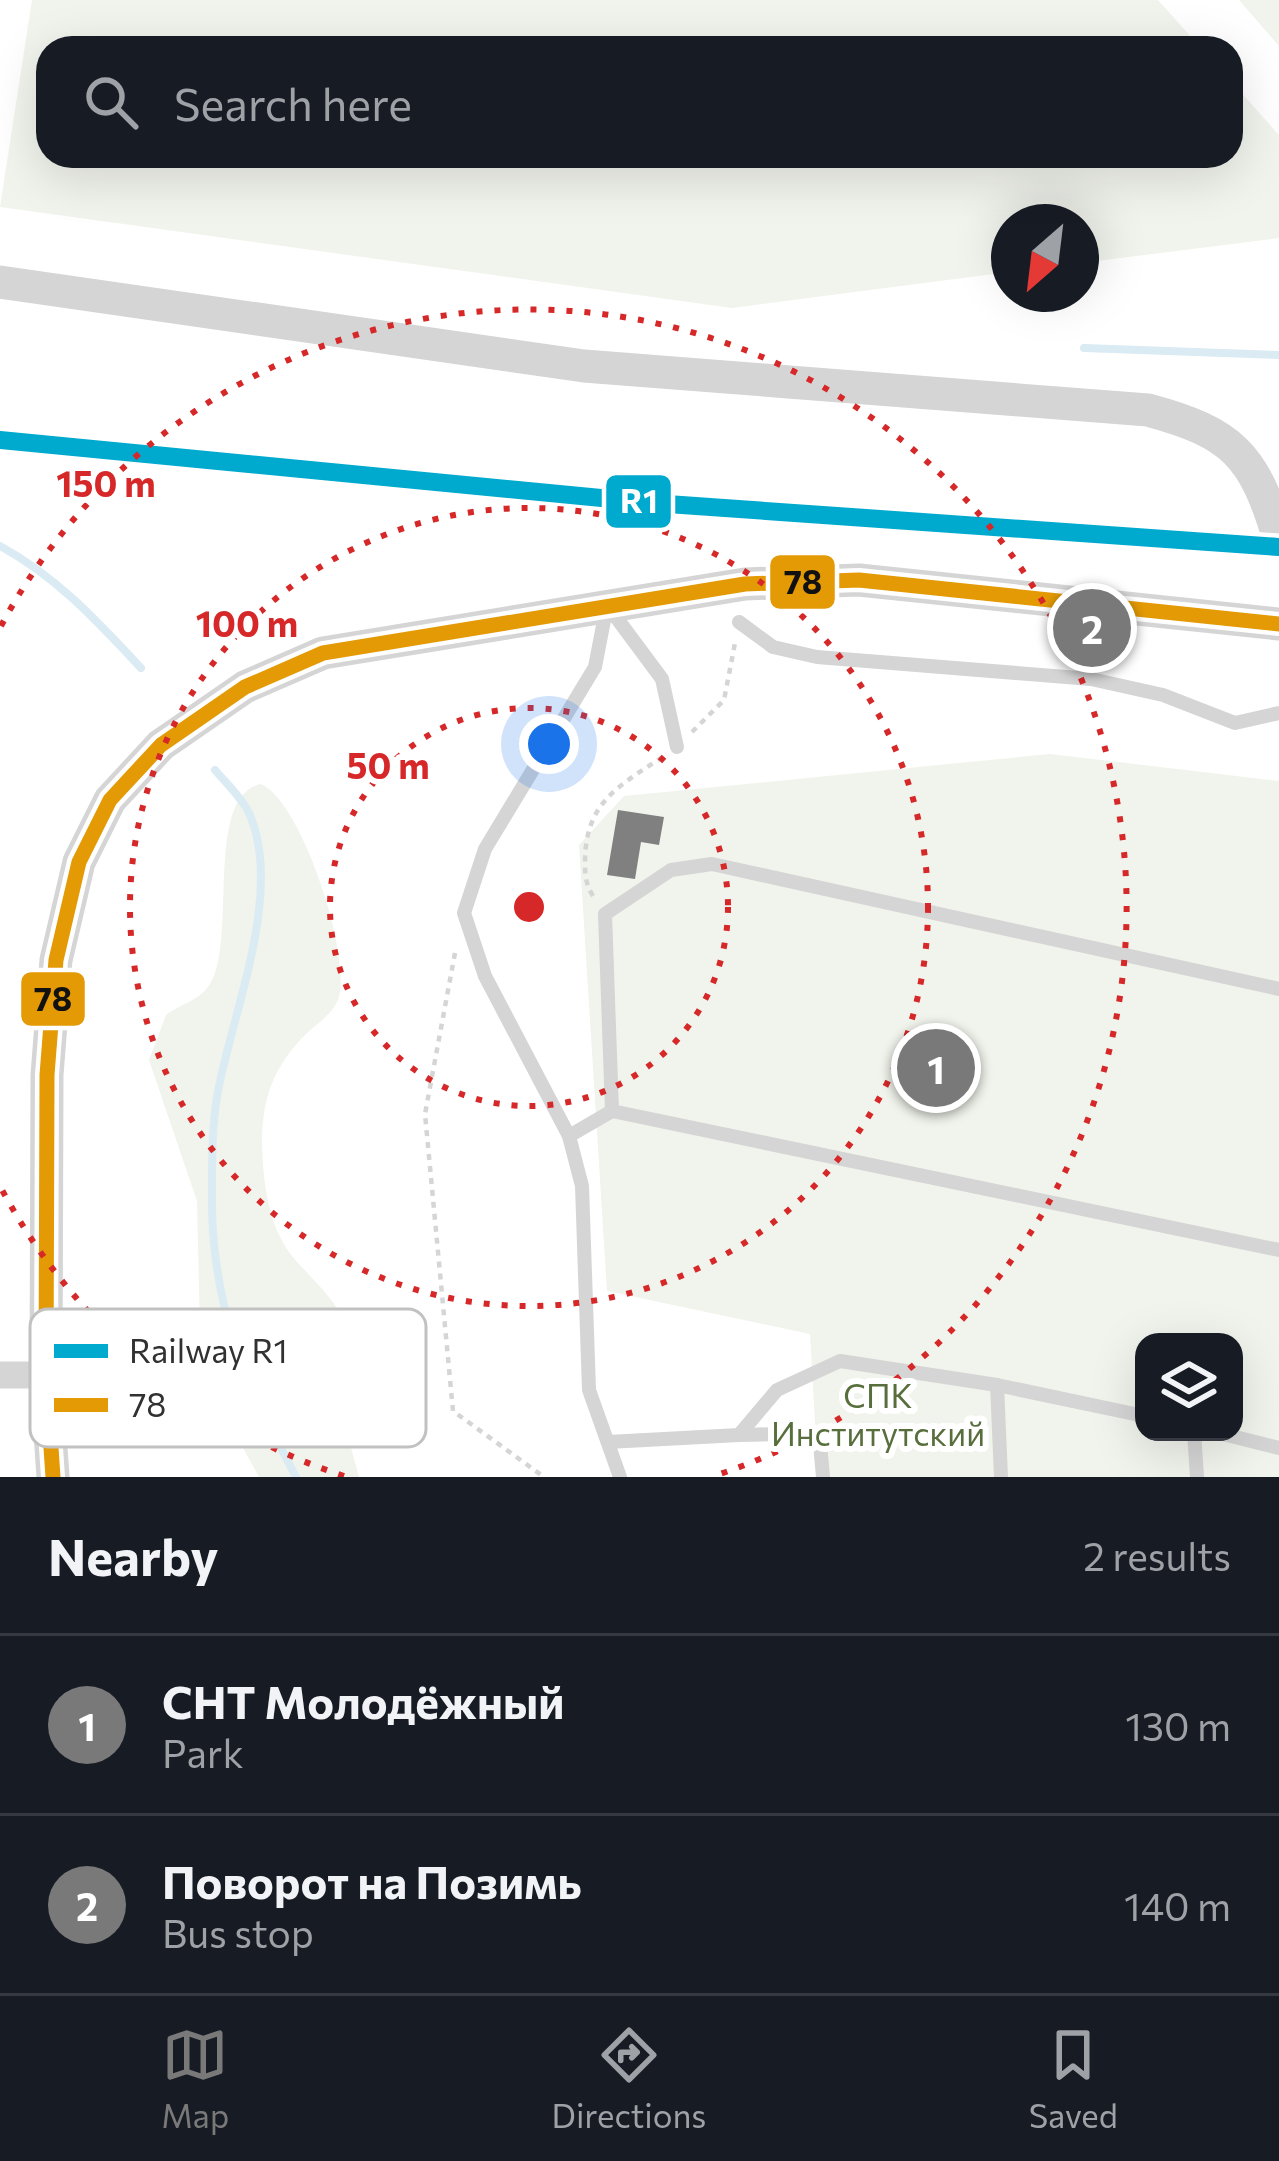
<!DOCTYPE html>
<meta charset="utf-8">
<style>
:root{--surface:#171b24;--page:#20242c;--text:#f1f3f6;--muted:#9ea1a6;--line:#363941;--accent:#797979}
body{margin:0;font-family:Commissioner,sans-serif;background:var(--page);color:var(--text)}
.controls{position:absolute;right:36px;bottom:36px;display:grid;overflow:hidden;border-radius:24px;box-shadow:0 12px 48px #0002}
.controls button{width:108px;height:108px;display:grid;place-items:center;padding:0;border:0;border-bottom:3px solid var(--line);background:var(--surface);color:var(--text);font:60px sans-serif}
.compass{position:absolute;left:991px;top:204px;width:108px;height:108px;border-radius:50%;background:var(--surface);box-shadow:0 12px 48px #0002;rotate:208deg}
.you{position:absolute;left:549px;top:744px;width:42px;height:42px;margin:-30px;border:9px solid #fff;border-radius:50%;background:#1a73e8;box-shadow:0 0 0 18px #1a73e833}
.badge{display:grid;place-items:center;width:78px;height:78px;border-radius:50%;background:var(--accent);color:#fff;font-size:39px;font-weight:700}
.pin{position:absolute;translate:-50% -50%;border:6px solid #fff;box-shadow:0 3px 12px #0006}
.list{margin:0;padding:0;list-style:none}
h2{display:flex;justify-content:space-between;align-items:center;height:156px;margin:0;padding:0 48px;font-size:51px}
h2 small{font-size:39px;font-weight:400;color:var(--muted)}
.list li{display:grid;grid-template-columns:78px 1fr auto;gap:36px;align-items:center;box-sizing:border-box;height:180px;padding:0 48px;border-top:3px solid var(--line)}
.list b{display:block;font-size:45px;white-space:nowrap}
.list p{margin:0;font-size:39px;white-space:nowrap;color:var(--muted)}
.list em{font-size:39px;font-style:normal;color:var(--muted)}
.icon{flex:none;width:66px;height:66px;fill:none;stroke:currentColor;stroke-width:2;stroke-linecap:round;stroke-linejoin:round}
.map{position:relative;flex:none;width:1279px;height:1477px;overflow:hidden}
.search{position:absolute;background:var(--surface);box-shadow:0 12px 48px #0002;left:36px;right:36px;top:36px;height:132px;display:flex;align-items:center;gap:30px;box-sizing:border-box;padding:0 42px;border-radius:36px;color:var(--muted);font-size:45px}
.sheet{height:516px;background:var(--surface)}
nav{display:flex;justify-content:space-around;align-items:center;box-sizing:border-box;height:168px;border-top:3px solid var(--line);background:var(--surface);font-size:33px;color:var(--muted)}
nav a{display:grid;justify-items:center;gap:6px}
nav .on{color:var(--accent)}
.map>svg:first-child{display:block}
.green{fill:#f1f4ec;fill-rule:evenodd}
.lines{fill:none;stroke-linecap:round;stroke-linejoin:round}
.stream{stroke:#dbebf3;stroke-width:8}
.building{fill:#808080}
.path{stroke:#d5d5d5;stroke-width:4.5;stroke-dasharray:6 6;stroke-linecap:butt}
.service{stroke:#d5d5d5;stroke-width:14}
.minor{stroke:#d5d5d5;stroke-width:27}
.tertiary{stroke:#d5d5d5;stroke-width:33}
.bus-1-casing{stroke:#fff;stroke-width:24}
.bus-1{stroke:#e39a05;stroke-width:15}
.rail-1-casing{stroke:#fff;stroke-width:27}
.rail-1{stroke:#00a9ce;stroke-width:18}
.ring{fill:none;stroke:#d62828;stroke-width:6;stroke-dasharray:6 12}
.labels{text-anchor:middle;stroke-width:12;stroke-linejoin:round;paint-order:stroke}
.park-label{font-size:33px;fill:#586f3d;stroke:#fff}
.key{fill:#fff;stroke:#c1c1c1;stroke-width:3}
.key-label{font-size:33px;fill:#313131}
.centre{fill:#d62828;stroke:#fff;stroke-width:6}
.ring-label{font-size:36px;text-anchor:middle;font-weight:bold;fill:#d62828;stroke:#fff;stroke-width:12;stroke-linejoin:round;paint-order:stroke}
.line-badge{stroke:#fff;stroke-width:4.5}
.badge-label{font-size:33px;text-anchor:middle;font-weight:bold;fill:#fff}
.pale-badge-label{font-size:33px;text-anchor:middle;font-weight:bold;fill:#111}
</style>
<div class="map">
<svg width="1279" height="1477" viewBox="0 0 1279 1477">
<rect width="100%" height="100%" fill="#fff"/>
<g class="green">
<path d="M32,0h1126l43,48h-1153v108h1183v-75l48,54v103l-198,25v-41h-72v50l-277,36 -732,-101z"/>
<path d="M1239,0h40v46z"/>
<path d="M1050,754l229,27v696h-461l-8,-143 -203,-43 -28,-446 45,-49zM1144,1342h90v90h-90z"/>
<path d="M261,784c41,18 92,174 77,216 -5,13 -20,23 -31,33 -40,39 -48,78 -44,132 2,28 9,64 26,87 18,24 45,43 56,72 14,39 -2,70 3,108 2,15 7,30 11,45h-100l-58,-105 -4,-171 -48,-141 17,-45c16,-12 36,-15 45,-33 26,-45 -7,-187 50,-198z"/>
</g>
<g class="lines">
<g class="stream">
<path d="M1084,348l195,7"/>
<path d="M0,546c57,31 97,75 141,122"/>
<path d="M215,770c11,13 27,28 34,43 35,78 -16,198 -31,278 -6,32 -6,68 -6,100 -2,114 33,189 84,286"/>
</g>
</g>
<path class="building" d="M618,810l46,7 -5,28 -18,-3 -6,37 -28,-4z"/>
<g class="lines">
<g class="path">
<path d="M692,732l32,-32 11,-57"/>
<path d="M593,896c-8,-13 -8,-22 -8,-36 1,-57 32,-73 76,-102"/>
<path d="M455,953l-30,161 28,297 91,66"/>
</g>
<g class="service">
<path d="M610,609l52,70 15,68"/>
<path d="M606,610l-11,57 -110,182 -21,64 21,63 84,160 13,50 7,204 31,87"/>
<path d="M739,622l34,25 44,10 274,22 72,16 72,28 44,-10"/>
<path d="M1279,989l-567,-125 -41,6 -66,44 7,197 667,139"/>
<path d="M569,1136l43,-25"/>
<path d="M997,1385l4,92"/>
<path d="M1194,1432l3,45"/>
<path d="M1215,1432l64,16"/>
<path d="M739,1435l80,-2 4,44"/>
<path d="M608,1442l131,-7 38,-45 63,-29 157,24 147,31"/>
</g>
<path class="minor" d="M0,1375h46"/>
<g class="tertiary">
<path d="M0,282l584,84 564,44c85,23 106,45 131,129"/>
<path d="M53,1477l-7,-102 1,-300 9,-115 23,-98 31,-62 51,-55 84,-58 78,-34 422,-69 114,-4 420,44"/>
</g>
<g class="bus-1-casing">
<path id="bus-1" d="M53,1477l-7,-102 1,-300 9,-115 23,-98 31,-62 51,-55 84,-58 78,-34 422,-69 114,-4 420,44"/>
</g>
<use href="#bus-1" class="bus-1"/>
<g class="rail-1-casing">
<path id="rail-1" d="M0,440l653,63 626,44"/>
</g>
<use href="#rail-1" class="rail-1"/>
</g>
<g class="ring">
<circle cx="529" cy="907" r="199"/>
<circle cx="529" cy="907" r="399"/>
<path d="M344 1476A598 598 0 0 1 1 1188M1 626A598 598 0 1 1 714 1476"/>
</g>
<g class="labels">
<g class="park-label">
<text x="878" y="1408">СПК<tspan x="878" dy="38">Институтский</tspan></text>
</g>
</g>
<rect x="30" y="1309" width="396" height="138" rx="18" class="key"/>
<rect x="54" y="1344" width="54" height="14" fill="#00a9ce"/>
<rect x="54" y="1398" width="54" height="14" fill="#e39a05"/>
<g class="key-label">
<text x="129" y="1363">Railway R1</text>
<text x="129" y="1417">78</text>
</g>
<circle cx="529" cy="907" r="18" class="centre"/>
<g class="ring-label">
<text x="106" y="497">150 m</text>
<text x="247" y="637">100 m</text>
<text x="388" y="779">50 m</text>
</g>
<g class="line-badge">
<rect x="604" y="473" width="69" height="57" rx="12" fill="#00a9ce"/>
<rect x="768" y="553" width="69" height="58" rx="12" fill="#e39a05"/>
<rect x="19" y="970" width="68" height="58" rx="12" fill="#e39a05"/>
</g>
<g class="badge-label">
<text x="639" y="513">R1</text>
</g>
<g class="pale-badge-label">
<text x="803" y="594">78</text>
<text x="53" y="1011">78</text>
</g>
</svg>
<div class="controls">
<button><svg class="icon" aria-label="layers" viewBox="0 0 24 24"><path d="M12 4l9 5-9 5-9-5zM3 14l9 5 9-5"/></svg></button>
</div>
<svg class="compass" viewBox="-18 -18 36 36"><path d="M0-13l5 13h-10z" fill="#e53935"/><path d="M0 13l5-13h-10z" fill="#9ea1a6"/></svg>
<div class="you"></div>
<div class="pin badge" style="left:936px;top:1068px">1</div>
<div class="pin badge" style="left:1092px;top:628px">2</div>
<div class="search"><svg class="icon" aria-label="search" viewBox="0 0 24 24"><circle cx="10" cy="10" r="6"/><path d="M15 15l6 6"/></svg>Search here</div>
</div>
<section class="sheet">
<h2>Nearby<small>2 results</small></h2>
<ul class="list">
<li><span class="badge">1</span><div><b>СНТ Молодёжный</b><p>Park</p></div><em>130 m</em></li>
<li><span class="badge">2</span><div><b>Поворот на Позимь</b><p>Bus stop</p></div><em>140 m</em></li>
</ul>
</section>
<nav>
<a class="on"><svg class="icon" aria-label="map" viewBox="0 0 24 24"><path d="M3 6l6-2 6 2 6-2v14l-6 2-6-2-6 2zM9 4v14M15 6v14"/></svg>Map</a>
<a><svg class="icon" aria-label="directions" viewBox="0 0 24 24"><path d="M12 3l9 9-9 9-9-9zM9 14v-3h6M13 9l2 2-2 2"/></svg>Directions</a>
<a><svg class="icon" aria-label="saved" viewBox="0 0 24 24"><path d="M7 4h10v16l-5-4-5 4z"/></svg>Saved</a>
</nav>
